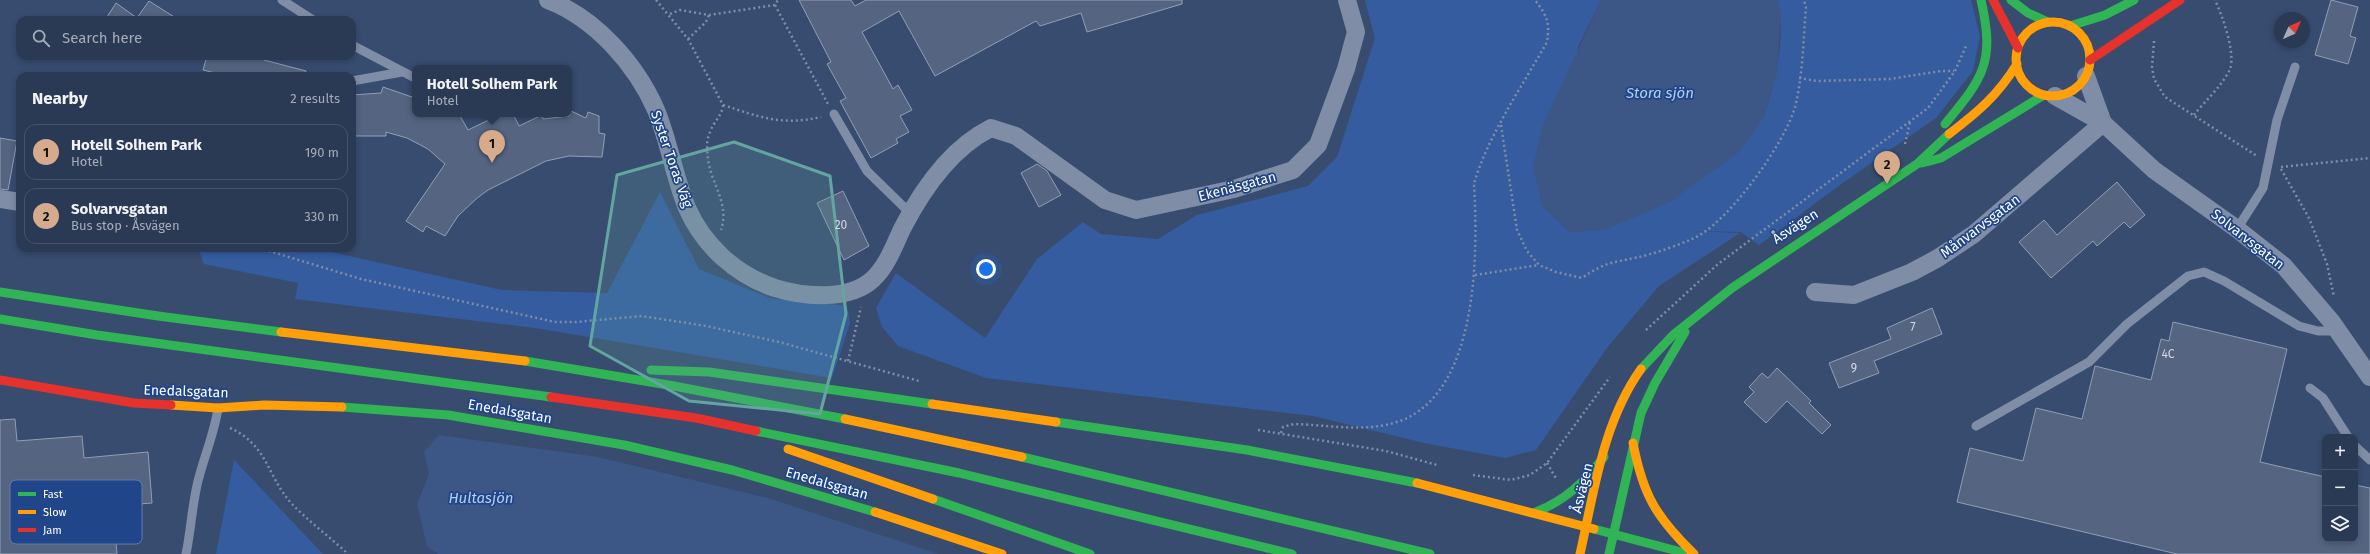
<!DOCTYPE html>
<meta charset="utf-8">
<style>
:root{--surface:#2a3954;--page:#32405a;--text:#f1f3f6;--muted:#a5acb8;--line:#46536b;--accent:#d6ab8b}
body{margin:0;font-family:"Fira Sans",sans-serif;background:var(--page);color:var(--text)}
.controls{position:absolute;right:12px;bottom:12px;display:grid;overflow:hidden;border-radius:8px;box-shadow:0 2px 6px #0003}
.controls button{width:36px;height:36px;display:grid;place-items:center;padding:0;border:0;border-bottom:1px solid var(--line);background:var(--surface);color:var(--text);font:20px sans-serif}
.compass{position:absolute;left:2274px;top:12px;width:36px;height:36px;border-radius:50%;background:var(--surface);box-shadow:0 2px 6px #0003;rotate:45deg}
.you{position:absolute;left:986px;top:269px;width:14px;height:14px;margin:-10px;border:3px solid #fff;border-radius:50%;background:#1a73e8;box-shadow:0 0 0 6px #1a73e833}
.badge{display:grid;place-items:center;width:26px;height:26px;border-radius:50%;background:var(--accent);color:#111;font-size:13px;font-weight:700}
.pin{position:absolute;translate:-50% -33px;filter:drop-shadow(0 1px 2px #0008)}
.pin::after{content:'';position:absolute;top:21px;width:14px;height:12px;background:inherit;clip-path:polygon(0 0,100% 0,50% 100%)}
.popup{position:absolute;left:412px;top:65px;width:160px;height:52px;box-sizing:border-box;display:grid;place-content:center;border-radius:8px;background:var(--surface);filter:drop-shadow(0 1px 3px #0005);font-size:13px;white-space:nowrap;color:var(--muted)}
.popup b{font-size:15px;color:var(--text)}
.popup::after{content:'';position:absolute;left:50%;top:100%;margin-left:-8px;border:8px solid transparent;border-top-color:var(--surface)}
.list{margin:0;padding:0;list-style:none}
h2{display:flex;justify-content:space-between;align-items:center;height:52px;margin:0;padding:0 16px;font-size:17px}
h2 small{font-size:13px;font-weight:400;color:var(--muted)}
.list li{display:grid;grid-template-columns:26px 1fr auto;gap:12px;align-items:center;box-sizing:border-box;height:56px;margin:0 8px 8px;padding:0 8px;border:1px solid var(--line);border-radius:12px}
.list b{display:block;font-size:15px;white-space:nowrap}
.list p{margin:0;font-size:13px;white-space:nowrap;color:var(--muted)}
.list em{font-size:13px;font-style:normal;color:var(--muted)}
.icon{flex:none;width:22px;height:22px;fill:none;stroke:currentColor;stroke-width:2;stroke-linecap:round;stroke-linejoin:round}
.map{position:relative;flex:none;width:2370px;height:554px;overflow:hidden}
.search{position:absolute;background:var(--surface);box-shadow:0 2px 6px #0003;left:16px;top:16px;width:340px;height:44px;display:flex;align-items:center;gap:10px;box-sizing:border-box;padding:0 14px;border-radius:12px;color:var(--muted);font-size:15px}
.panel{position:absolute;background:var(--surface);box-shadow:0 2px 6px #0003;left:16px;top:72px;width:340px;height:180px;border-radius:12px}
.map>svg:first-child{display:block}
.green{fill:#345c9f}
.water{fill:#3c5686}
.building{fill:#546481;stroke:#929eb4}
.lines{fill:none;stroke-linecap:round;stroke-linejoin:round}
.path{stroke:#7f8da6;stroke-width:2.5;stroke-dasharray:2 3;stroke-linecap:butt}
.lane{stroke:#7f8da6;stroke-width:9}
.street{stroke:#7f8da6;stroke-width:18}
.fast{stroke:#30b455;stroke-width:9}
.slow{stroke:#ff9f0a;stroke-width:9}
.jam{stroke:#e5322d;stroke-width:9}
.marked{fill:#63a6a1;fill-opacity:0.2;stroke:#63a6a1;stroke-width:3;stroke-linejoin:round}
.labels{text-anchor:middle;stroke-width:3.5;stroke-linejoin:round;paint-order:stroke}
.number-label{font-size:12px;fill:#d4d8e0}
.street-label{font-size:14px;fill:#fff;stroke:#204588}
.water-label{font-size:15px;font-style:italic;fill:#b6cdf2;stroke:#204588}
.key{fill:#204588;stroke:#637dac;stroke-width:1}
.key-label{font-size:11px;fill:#fff}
</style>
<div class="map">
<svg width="2370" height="554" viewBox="0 0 2370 554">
<rect width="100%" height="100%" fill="#384c70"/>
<g class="green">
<path d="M1365,0h236l-24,49 187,68c11,-37 23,-79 13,-117h194l9,36 -7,35 -37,47 -92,64 -85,63 -18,-13 -53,-1 52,2 -81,53 -52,62 -71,102 -31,8 -81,-15 -111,-27 -327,-38 -88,-32 -16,-19 -6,-19 20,-35 89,65 52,-79 46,-37 18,12 57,5 39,-24 111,-29 29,-29 38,-119z"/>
<path d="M660,192l39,77 71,29 77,8 3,17 -18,55 -297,-50 -240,-29 3,-16 -94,-19 -6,-16h115l189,42 105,3z"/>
<path d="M234,460l89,94h-107z"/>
</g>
<g class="water">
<path d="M1601,0h176l4,14 -4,59 -13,44 -25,35 -69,50 -66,28 -35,2 -27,-26 -9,-40 10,-41z"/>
<path d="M439,435l159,22 173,42 167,55h-500l-11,-8 -10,-42 12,-30 -5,-22z"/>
</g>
<g class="building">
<path d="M799,0h52l4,6 11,-6h316v4l-95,28 -6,-19 -41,13 -4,-5 -101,55 -36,-65 -37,21 31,57 5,-4 14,25 -12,6 9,16 -13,7 2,4 -27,15 -31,-57 6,-3 -19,-34 4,-2z"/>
<path d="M2331,0l27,7 -8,29 6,2 -8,26 -33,-9z"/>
<path d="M149,1l30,19h-74l11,-17 21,15z"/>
<path d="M207,56h58l-1,4 42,11 -1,5h-78l-24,-6z"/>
<path d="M383,87l32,11v16h44l9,16 33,-16h12l6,12 23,-11 1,4 26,-3 2,-5 15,7 2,-6 11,4v17l6,1 -3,23 -33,-1 -23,5 -58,29 -12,9 -18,17 -13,20 -19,-10 -3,6 -17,-11 39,-57 -17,-15 -21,-11 -21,-6v4h-34v-41l29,-2z"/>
<path d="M0,138l17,3 -9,49 -8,-1z"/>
<path d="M1037,164l10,7 14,24 -22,12 -18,-34z"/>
<path d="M2117,182l28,33 -15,13 -6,-6 -27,24 -4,-5 -42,37 -32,-36 25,-22 13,15z"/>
<path d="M843,191l26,55 -25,14 -27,-57z"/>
<path d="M1932,308l10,26 -68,27 5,12 -40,15 -10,-25 62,-24 -4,-11z"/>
<path d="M2173,322l114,27 -27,113 65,15v62h30v-54l15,3v66h-193l-220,-52 13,-54 53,13 13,-53 46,11 13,-53 56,14 10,-41 8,2z"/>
<path d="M1777,368l34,33 -2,2 22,22 -9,9 -35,-33 -21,22 -22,-21 10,-10 -5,-5 13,-14 6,5z"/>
<path d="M15,419l2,22 65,-5 2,22 64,-6 4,51 -39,3 4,48h-117v-134z"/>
</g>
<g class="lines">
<g class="path">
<path d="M656,0l32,39 35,66c-1,11 -9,16 -13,27 -4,8 -3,18 -2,27 3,25 22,45 13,71"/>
<path d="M775,5l53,99"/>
<path d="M670,14l10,-4 29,5 66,-10 3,-5"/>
<path d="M688,39l18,-17 3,-7"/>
<path d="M2154,41l-2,26 2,12 11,18 92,59"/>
<path d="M1799,78l18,3 73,-2 51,-8h13"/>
<path d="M723,105c37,12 58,21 98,12"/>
<path d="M2194,115c11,-14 29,-30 36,-46 6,-16 -8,-54 -15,-69"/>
<path d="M1501,125l16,105 10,21 12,14 17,7 26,6c27,-19 35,-15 65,-23 15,-4 31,-10 45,-16 35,-14 93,-96 103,-132 8,-31 8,-66 11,-99l-2,-8"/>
<path d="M1905,144l5,-22"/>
<path d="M2281,167l89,-9"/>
<path d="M2281,169l28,49 18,46 7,33"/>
<path d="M259,248l102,31 194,43h21l66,-6 64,10 73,16 140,39"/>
<path d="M1475,275l64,-10"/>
<path d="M1646,330l72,-66 210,-156 27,-37 12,-27"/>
<path d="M848,361l13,-54"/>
<path d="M230,428c38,17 37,48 61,75 17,18 39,34 57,51"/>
<path d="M1258,430l128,21 51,14"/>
<path d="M1281,433l2,-6 11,-3c35,1 72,9 106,-3 79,-29 78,-169 74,-237 12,-45 50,-101 73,-142 3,-20 0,-26 -12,-42"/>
<path d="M1547,463l10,17"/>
<path d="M1473,475l38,5 19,-5 17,-12 63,-86"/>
</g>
<g class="lane">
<path d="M282,0l31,20"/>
<path d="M352,45l63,33"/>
<path d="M352,81l50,-9"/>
<path d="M834,114l33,57 43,42"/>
<path d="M2237,229l26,-41 14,-68 18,-53"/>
<path d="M2310,388l13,10 25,39"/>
<path d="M1976,426l113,-64 38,-38 61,-48 16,-4 20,9 75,45 19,5h21"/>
<path d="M2355,446l15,14"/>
<path d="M186,554c5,-24 6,-49 12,-73 6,-24 17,-50 20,-73"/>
</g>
<g class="street">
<path d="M548,0c47,18 88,64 108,110 13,31 18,66 31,98 17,38 49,67 88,80 29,9 75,13 98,-9 14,-13 21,-33 29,-50 20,-39 49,-81 89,-101l25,8 89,64 31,10 98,-21 59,-19 25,-25 28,-76 10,-37 -9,-32"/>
<path d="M2086,76l17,47"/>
<path d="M2055,96l48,27 51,47 83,59 47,37 47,55 39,56"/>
<path d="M0,199l20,3"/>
<path d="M1815,292l39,3 58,-23 26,-14 36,-24 129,-111"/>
</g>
<g class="fast">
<path d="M2011,0l17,13 20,9"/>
<path d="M2070,26l35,-11 29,-15"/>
<path d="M1945,124c39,-47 50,-62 36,-124"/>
<path d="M1922,163l19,-5 103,-63"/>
<path d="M0,292l158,24 123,16"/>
<path d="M0,319l97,16 454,62"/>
<path d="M525,361l149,25 171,33"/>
<path d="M1641,369l32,-34 59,-47 185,-124 32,-30"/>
<path d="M651,370l58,2 223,32"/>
<path d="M342,407l106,8 176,30 108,25 143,42"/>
<path d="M1056,422l191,28 170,33"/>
<path d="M756,431l203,42 333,81"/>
<path d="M1022,457l408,97"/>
<path d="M933,499l157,55"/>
<path d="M1536,512c30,-12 48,-30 68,-55"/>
<path d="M1594,529l95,25"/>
<path d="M1609,554l32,-141 14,-30 30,-51"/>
</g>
<g class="slow">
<circle cx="2053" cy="59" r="37"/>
<path d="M1949,134c29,-22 49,-39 68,-70"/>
<path d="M281,332l244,29"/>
<path d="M932,404l124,18"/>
<path d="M171,405l47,3 46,-3 78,2"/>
<path d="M845,419l177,38"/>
<path d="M1633,443c10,52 23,74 61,111"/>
<path d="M788,449l145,50"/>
<path d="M1417,483l177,46"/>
<path d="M875,512l127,42"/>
<path d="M1580,554c14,-62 23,-132 61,-185"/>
</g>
<g class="jam">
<path d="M1993,0l25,48"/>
<path d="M2090,60l90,-60"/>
<path d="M0,380l134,23 37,2"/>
<path d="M551,397l145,21 60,13"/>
</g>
</g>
<path class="marked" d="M734,142l96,34 16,138 -26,100 -131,-13 -99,-55 27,-171z"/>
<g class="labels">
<g class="number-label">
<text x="841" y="229">20</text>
<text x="1913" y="331">7</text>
<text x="2168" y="358">4C</text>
<text x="1854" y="372">9</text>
</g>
<g class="street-label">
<text transform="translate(672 159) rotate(71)" y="5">Syster Toras Väg</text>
<text transform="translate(1237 186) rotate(-15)" y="5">Ekenäsgatan</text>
<text transform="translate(1795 226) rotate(-33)" y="5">Åsvägen</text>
<text transform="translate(1980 226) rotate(-37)" y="5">Månvarvsgatan</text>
<text transform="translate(2248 239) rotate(38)" y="5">Solvarvsgatan</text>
<text transform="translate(186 391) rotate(2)" y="5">Enedalsgatan</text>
<text transform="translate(510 411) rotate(10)" y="5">Enedalsgatan</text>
<text transform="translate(827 483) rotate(16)" y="5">Enedalsgatan</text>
<text transform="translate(1582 488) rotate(-76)" y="5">Åsvägen</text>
</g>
<g class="water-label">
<text x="1660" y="98">Stora sjön</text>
<text x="481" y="503">Hultasjön</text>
</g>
</g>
<rect x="10" y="480" width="132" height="64" rx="6" class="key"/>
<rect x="18" y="492" width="18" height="4" fill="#30b455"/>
<rect x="18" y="510" width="18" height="4" fill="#ff9f0a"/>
<rect x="18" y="528" width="18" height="4" fill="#e5322d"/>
<g class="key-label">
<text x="43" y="498">Fast</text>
<text x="43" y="516">Slow</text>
<text x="43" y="534">Jam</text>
</g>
</svg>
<div class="controls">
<button>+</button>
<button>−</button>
<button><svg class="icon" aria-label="layers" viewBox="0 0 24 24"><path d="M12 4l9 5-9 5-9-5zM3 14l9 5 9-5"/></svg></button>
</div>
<svg class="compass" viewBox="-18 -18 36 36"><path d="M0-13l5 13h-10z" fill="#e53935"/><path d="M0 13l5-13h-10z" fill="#a5acb8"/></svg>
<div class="you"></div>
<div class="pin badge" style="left:492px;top:163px">1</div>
<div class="popup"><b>Hotell Solhem Park</b>Hotel</div>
<div class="pin badge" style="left:1887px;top:184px">2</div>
<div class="search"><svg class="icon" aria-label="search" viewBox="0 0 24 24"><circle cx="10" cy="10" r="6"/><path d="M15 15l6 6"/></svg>Search here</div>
<section class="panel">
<h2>Nearby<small>2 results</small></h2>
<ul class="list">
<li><span class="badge">1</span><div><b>Hotell Solhem Park</b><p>Hotel</p></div><em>190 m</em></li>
<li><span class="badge">2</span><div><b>Solvarvsgatan</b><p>Bus stop · Åsvägen</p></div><em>330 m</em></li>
</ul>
</section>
</div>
